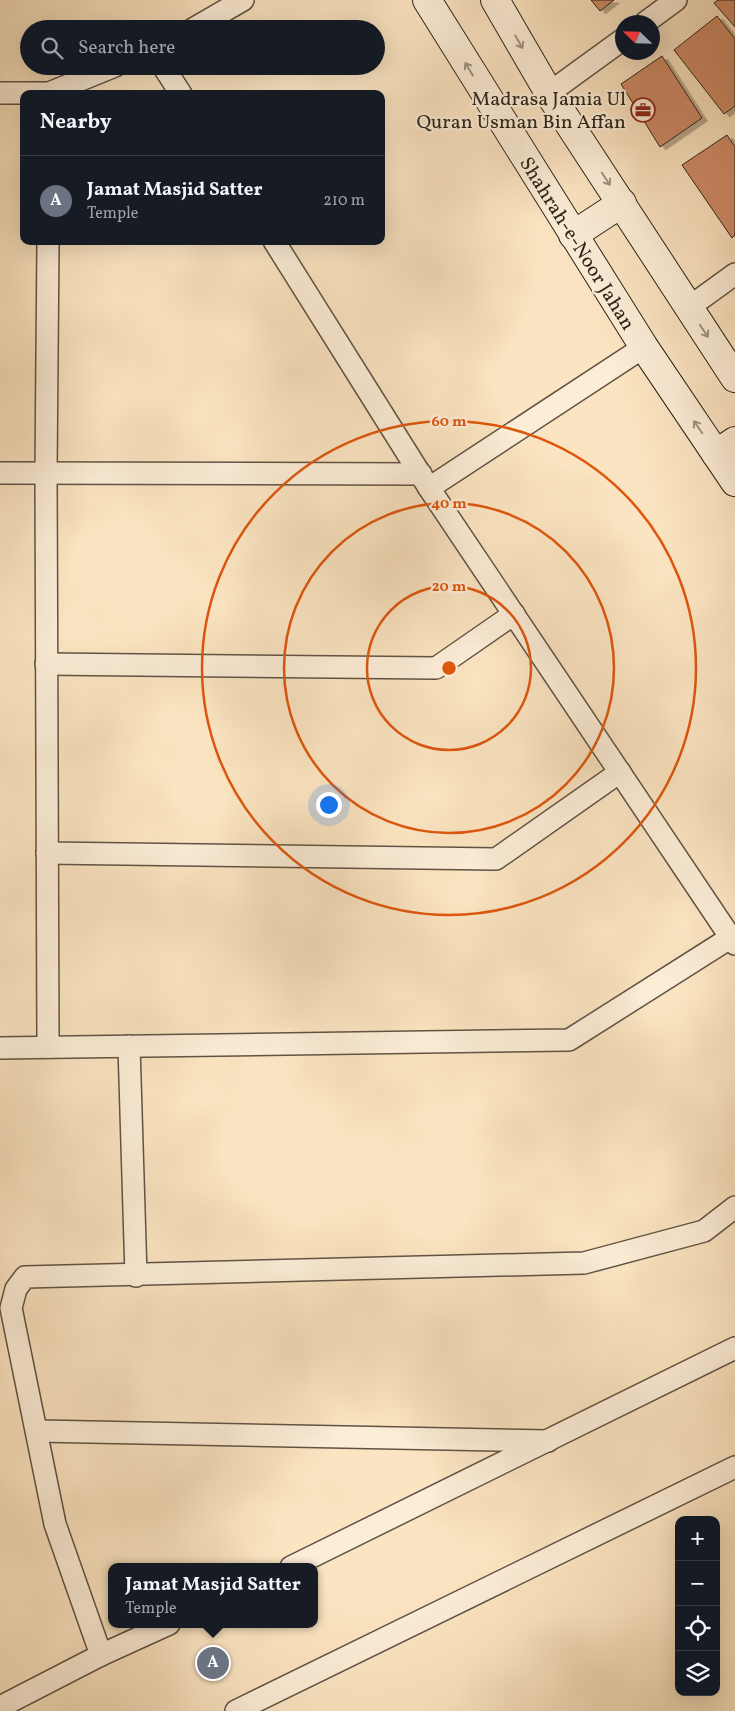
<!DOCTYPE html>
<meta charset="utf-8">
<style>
:root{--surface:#171b24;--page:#20242c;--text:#f1f3f6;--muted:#9ea1a6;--line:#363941;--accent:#1a73e8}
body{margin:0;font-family:Vollkorn,serif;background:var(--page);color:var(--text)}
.controls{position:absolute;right:15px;bottom:15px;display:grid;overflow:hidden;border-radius:10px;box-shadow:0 5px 20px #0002}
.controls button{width:45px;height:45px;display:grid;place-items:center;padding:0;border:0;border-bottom:1px solid var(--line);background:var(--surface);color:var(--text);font:25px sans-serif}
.compass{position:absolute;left:615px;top:15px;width:45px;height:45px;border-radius:50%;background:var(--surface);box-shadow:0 5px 20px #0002;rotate:293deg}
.you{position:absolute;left:328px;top:804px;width:18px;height:18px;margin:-12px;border:4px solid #fff;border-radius:50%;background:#1a73e8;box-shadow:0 0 0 8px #1a73e833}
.badge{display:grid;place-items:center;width:32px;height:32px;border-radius:50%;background:var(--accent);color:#fff;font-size:16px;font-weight:700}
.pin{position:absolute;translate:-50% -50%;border:2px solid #fff;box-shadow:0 1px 5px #0006}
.popup{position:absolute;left:108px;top:1563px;width:210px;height:65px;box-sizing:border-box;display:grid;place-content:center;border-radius:10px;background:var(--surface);filter:drop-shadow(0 1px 4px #0005);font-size:16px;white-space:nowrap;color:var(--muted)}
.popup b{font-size:19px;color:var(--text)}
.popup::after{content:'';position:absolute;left:50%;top:100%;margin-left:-10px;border:10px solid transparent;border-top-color:var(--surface)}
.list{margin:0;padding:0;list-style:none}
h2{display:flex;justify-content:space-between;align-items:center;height:65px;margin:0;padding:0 20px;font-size:21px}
h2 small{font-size:16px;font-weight:400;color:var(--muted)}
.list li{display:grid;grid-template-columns:32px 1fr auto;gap:15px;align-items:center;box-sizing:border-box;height:90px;padding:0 20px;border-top:1px solid var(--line)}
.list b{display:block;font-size:19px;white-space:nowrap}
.list p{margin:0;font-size:16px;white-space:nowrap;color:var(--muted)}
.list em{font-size:16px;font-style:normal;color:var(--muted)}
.icon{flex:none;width:28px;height:28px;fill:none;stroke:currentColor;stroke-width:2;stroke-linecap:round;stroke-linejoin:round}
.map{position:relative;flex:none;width:735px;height:1711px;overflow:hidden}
.search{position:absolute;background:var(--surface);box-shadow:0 5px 20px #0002;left:20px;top:20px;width:365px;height:55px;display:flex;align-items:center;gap:12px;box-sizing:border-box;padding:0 18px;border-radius:28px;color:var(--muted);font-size:19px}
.panel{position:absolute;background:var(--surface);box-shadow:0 5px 20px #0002;left:20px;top:90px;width:365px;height:155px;border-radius:10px}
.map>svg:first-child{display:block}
.building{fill:#ce8b68;stroke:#2d231a;filter:url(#shadow)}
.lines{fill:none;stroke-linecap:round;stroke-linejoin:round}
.minor-casing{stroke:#605344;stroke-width:24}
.secondary-casing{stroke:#2d231a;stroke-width:30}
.minor{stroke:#fcedd7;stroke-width:21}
.secondary{stroke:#fcedd7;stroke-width:28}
.oneway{stroke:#9f9282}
.ring{fill:none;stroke:#df560d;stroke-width:2.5}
.labels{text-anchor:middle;stroke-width:4.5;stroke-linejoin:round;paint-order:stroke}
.poi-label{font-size:20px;fill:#2d231a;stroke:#fcedd7;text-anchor:end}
.street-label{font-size:20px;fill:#2d231a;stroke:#fcedd7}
.centre{fill:#df560d;stroke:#fcedd7;stroke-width:2.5}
.ring-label{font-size:15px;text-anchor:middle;font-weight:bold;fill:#df560d;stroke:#fcedd7;stroke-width:4.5;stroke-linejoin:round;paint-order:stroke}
</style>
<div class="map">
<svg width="735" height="1711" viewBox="0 0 735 1711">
<defs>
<filter id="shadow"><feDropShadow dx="5.5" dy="3" stdDeviation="0" flood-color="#0004"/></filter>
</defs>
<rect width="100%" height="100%" fill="#fbe4c1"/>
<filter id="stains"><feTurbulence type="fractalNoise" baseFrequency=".004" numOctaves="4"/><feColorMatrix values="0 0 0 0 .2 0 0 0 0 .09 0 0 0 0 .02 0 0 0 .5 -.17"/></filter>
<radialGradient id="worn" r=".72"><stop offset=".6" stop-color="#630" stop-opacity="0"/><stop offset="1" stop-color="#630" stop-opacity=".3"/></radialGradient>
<g class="building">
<path d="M591,0h23l-14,11z"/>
<path d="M718,0h17v27l-21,-24z"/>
<path d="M717,16l18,23v67l-11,8 -50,-64z"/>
<path d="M662,56l40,62 -42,29 -39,-63z"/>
<path d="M727,135l8,12v88l-3,3 -50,-73z"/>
</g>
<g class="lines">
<g class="minor-casing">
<g id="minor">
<path d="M646,22l30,-22"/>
<path d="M193,29l50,-29"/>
<path d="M163,66l18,28"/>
<path d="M0,93h49l66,-27"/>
<path d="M549,93l73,-53"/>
<path d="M48,241l-2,232 2,574"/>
<path d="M274,241l155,247 306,456"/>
<path d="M688,308l47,-34"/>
<path d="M0,473l421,1"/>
<path d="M429,488l215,-141"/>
<path d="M46,664l390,4 78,-54"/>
<path d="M47,853l449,6 124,-87"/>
<path d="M129,1046l7,230"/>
<path d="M0,1048l569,-8 161,-102"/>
<path d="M38,1431l510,10"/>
<path d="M291,1567l444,-219"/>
<path d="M101,1655l-46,-131 -44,-216 5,-19 9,-12 559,-14 120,-32 31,-24"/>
<path d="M0,1707l101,-52 68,-31"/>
<path d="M236,1711l499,-244"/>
</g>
</g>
<g class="secondary-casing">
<g id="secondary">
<path d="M427,0l217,347 91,135"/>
<path d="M495,0l54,93 186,285"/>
<path d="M573,235l49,-32"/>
<path d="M716,454l19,-13"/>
</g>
</g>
<use href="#minor" class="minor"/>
<use href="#secondary" class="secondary"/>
</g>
<defs><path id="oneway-shaft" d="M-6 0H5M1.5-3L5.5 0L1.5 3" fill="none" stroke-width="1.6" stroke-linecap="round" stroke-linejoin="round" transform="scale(1.25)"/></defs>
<g class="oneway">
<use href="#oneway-shaft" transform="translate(519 42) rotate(60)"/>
<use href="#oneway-shaft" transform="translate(469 69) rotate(-121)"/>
<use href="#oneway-shaft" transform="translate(606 179) rotate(57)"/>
<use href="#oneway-shaft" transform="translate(704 331) rotate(56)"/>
<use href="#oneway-shaft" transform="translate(698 427) rotate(-124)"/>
</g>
<g class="ring">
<circle cx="449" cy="668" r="82"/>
<circle cx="449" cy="668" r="165"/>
<circle cx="449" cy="668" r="247"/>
</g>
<defs>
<g id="office-ring" transform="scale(1.25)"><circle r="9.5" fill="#fcedd7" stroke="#8f2418" stroke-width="1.5"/><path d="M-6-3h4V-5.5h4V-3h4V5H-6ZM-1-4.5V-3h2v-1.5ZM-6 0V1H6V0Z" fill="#8f2418"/></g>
</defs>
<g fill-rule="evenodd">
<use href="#office-ring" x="643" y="110"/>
</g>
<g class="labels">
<g class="poi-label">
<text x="626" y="105">Madrasa Jamia Ul<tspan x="626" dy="23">Quran Usman Bin Affan</tspan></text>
</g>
<g class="street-label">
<text transform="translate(578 243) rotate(58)" y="7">Shahrah-e-Noor Jahan</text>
</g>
</g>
<circle cx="449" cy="668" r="8" class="centre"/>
<g class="ring-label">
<text x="449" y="426">60 m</text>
<text x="449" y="508">40 m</text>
<text x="449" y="591">20 m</text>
</g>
<rect width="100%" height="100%" filter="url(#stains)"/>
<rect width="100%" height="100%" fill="url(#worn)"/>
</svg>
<div class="controls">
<button>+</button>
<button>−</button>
<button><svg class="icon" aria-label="locate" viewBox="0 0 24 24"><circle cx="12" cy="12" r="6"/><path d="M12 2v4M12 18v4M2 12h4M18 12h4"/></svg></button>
<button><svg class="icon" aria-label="layers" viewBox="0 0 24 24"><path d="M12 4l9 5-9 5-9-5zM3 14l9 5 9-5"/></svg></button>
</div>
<svg class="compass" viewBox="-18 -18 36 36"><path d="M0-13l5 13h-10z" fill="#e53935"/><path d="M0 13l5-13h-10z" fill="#9ea1a6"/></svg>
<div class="you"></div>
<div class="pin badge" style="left:213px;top:1663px;background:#6b7280">A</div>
<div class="popup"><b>Jamat Masjid Satter</b>Temple</div>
<div class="search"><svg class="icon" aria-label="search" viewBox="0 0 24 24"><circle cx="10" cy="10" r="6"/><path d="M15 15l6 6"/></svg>Search here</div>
<section class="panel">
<h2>Nearby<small></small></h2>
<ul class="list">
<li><span class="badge" style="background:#6b7280">A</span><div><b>Jamat Masjid Satter</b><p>Temple</p></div><em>210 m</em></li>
</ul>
</section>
</div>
